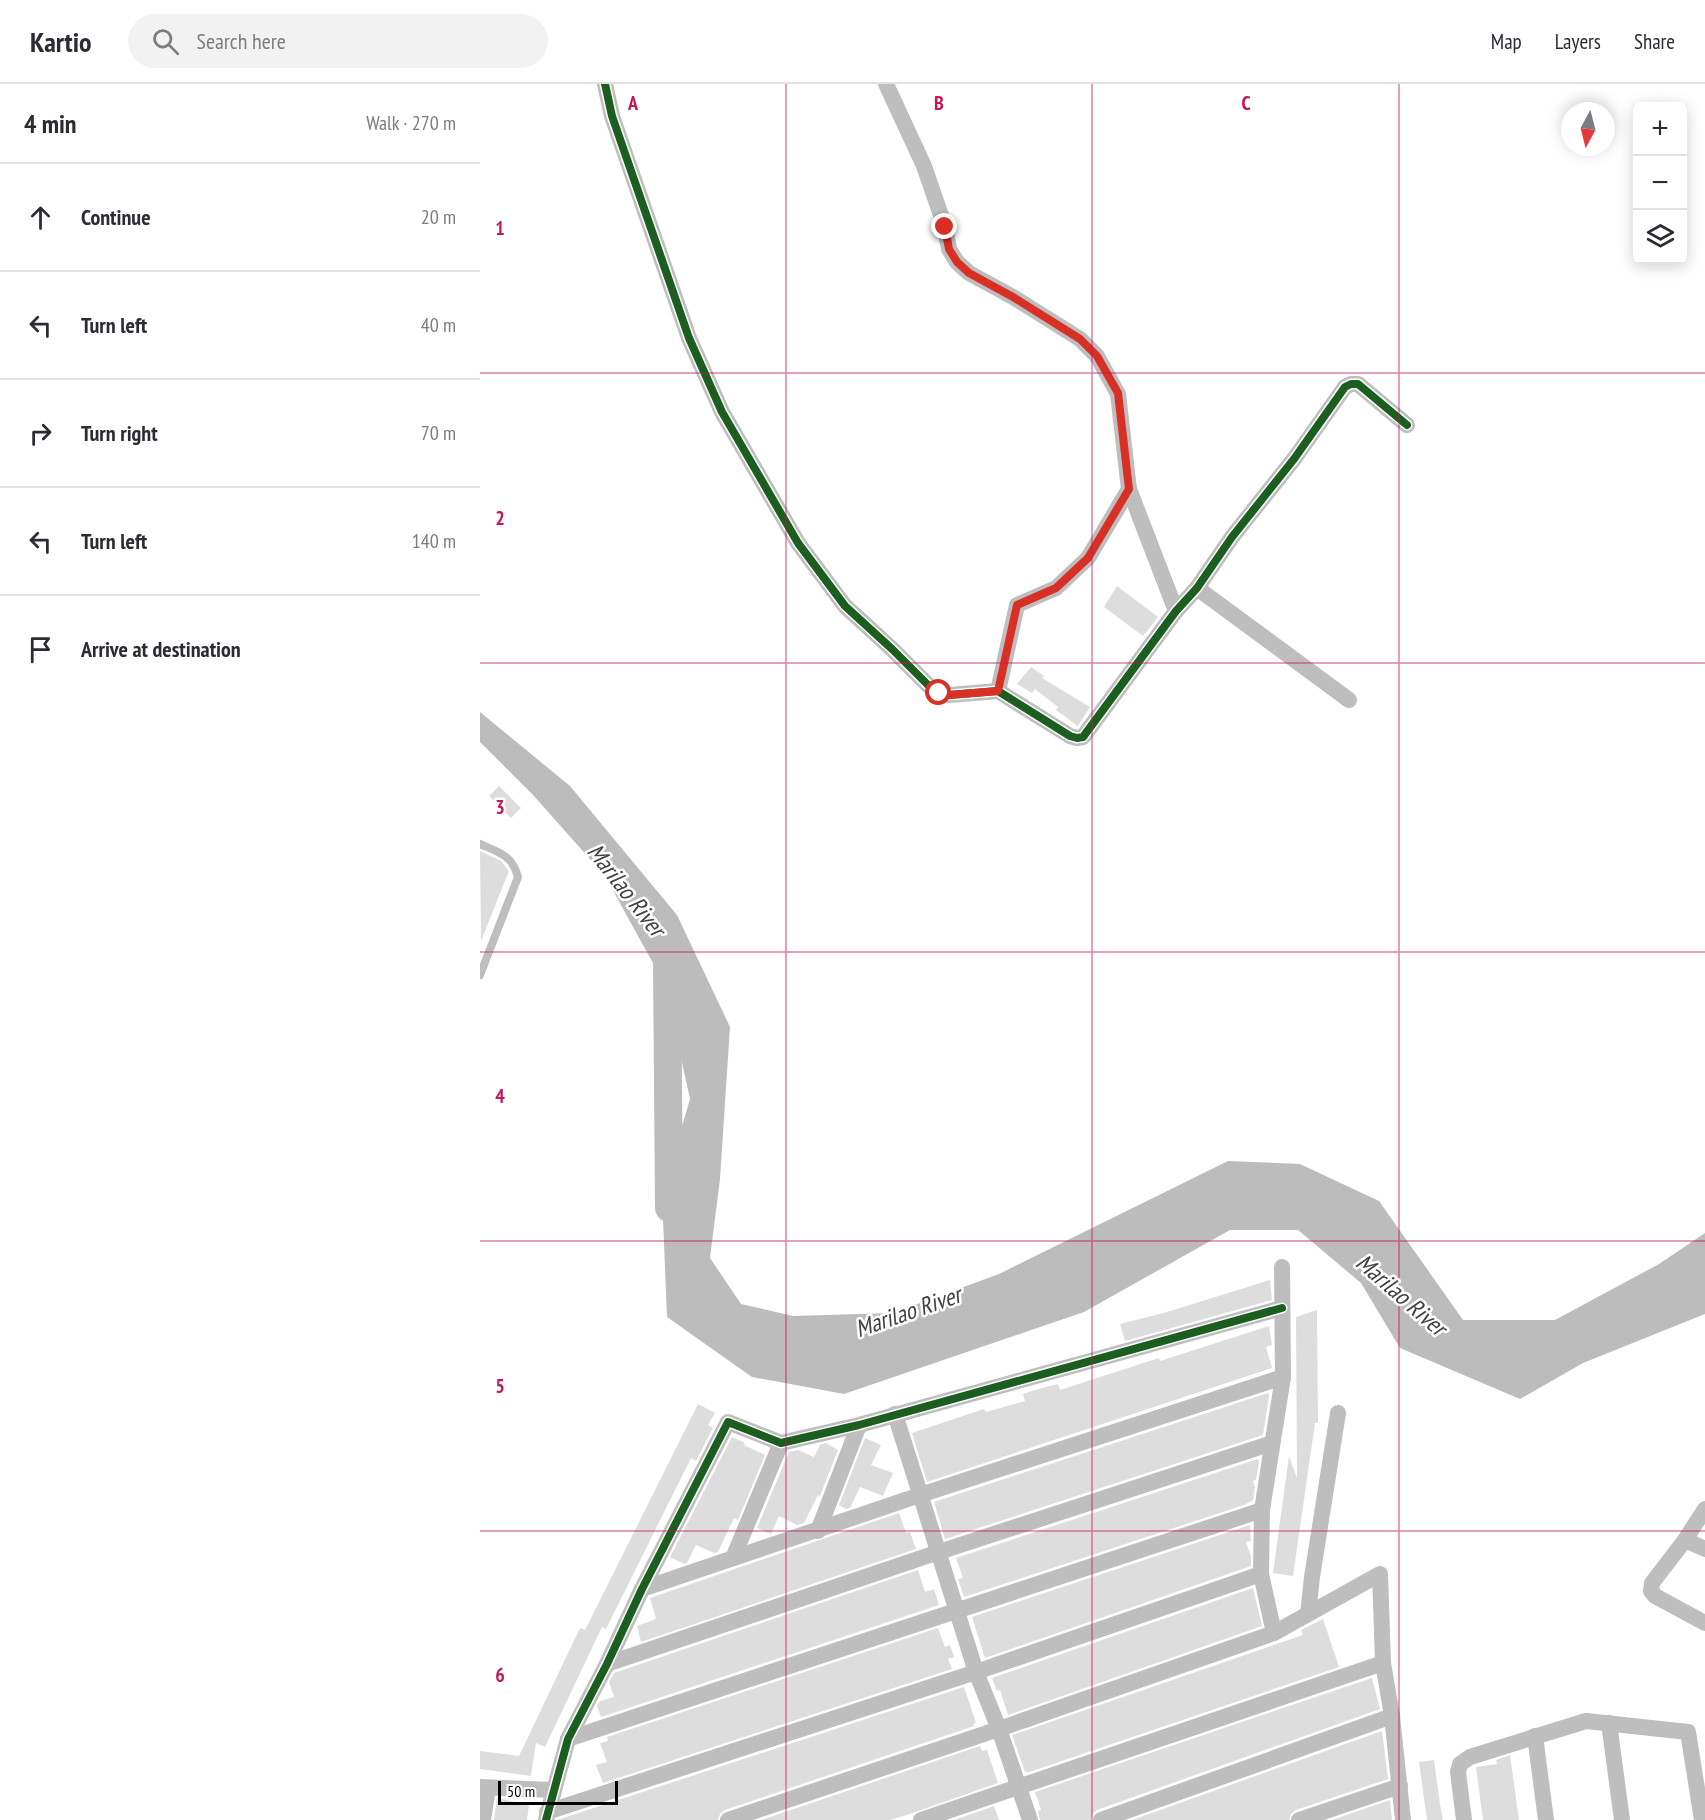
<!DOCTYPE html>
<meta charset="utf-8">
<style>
:root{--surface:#fff;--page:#f2f2f3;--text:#2b2b33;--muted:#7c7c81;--line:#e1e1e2}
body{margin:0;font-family:"PT Sans Narrow",sans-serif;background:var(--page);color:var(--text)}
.controls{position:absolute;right:18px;top:18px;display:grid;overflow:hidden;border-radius:9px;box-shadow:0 3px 15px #0003}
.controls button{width:54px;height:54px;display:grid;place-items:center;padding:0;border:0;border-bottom:2px solid var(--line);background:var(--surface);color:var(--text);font:30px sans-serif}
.compass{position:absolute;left:1081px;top:18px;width:54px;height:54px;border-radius:50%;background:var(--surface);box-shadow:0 3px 15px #0003;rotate:187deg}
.scale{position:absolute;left:18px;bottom:15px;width:120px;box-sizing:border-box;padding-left:6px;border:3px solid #000;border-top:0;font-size:16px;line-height:21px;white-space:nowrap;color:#000;-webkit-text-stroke:4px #fff;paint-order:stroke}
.stop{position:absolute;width:18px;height:18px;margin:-14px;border:4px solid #d93025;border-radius:50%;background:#fff}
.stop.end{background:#d93025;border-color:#fff;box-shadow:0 2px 6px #0008}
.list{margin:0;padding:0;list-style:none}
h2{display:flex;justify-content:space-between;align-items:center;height:78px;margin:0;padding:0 24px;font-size:26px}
h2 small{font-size:20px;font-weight:400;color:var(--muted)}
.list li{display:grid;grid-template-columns:39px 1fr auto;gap:18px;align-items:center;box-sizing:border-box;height:108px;padding:0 24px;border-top:2px solid var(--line)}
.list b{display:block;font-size:22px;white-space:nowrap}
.list em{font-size:20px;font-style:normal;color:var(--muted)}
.icon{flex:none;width:33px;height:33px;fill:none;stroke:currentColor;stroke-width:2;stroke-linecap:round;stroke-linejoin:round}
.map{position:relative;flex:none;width:1225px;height:1736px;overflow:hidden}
header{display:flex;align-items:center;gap:36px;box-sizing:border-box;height:84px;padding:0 30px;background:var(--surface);border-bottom:2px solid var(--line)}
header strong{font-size:28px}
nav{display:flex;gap:33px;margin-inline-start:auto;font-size:21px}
.search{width:420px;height:54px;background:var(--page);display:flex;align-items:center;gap:15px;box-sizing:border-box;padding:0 21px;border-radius:33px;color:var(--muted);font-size:22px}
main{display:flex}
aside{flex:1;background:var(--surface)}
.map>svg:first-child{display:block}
.water{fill:#bcbcbc}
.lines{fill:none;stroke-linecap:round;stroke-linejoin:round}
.river{stroke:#bcbcbc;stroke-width:28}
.building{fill:#ddd}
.lane{stroke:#bebebe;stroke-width:8}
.street{stroke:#bebebe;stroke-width:16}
.cycleway-casing{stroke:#fff;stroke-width:11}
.cycleway{stroke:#1b5e20;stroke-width:8}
.route{stroke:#d93025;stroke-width:8}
.grid{fill:none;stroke:#c2185b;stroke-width:1.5;stroke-opacity:0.55}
.labels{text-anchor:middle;stroke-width:5;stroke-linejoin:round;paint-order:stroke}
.water-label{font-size:24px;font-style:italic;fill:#414141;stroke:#fff}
.grid-label{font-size:20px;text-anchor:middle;font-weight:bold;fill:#c2185b;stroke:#fff;stroke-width:5;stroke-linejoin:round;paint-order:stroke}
</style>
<header>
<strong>Kartio</strong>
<div class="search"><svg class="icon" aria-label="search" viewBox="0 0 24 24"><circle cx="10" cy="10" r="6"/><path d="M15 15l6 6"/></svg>Search here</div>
<nav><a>Map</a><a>Layers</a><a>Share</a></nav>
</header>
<main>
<aside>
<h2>4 min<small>Walk · 270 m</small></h2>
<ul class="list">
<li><svg class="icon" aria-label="ahead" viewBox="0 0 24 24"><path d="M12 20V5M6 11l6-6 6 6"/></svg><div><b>Continue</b></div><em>20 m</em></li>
<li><svg class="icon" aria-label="left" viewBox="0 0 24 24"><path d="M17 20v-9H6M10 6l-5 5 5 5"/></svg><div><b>Turn left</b></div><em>40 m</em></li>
<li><svg class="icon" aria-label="right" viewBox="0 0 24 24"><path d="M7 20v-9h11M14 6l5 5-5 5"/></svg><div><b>Turn right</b></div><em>70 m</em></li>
<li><svg class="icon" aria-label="left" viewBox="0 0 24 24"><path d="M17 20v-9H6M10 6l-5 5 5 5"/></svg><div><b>Turn left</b></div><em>140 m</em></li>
<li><svg class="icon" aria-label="arrive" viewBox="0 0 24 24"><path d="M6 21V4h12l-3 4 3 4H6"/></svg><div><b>Arrive at destination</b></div></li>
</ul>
</aside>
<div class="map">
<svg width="1225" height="1736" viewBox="0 0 1225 1736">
<rect width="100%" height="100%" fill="#fff"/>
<path class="water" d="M0,628l90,74 107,129 53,112 -10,152 -10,79 31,46 52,12 100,-3 106,-39 229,-113 72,3 79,37 84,119h92l104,-56 46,-31v81l-122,49 -63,36 -120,-51 -39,-65 -63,-53h-68l-146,82 -240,82 -92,-17 -85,-60 -5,-123 28,-95 -25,-114 -60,-109 -72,-81 -53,-53z"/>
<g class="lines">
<path class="river" d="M187,876l2,248"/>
</g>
<g class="building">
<path d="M637,502l41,31 -15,19 -39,-29z"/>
<path d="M551,583l13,9 -2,2 48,29 -12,19 -22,-16 2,-3 -23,-18 -3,4 -15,-9z"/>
<path d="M19,702l22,22 -10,10 -22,-22z"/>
<path d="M0,767l21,10 8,10 -28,70z"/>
<path d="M790,1196l2,20 -147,41 -5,-17 47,-12z"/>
<path d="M837,1226l1,113h-3l-22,153 -20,-3 16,-117 8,22 -1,-161z"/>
<path d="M789,1242l3,19 -6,2 6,21 -345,114 -15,-49 72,-24 2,3 39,-11 -2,-7 12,-4 23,-6 2,6 99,-32 1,3z"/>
<path d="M788,1309l1,3 -6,39 -318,104 -11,-37z"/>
<path d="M218,1320l17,9 -7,12 5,3 -17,33 -5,-3 -85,171 -4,-2 -57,120 -9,-4 -5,33 -51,-7v-18l39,5 61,-128 5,2z"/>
<path d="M252,1353l13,6 -1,2 21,10 -27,65 -4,-2 -16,34 -4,1 -18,-8 -9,18 -3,1 -14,-7z"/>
<path d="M385,1354l16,7 -10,20 22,8 -10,23 -23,-9 -10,21 -4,1 -7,-4z"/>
<path d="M346,1359l12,7 -18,46 -2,-1 -14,28 -7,2 -18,-9 -8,18 -14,-6 32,-76 9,-2 16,7 6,-12z"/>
<path d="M778,1375l1,3 -3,18 -3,1 2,6 -2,13 -9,5 -280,92 -6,-18 5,-1 -7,-20z"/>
<path d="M419,1429l7,20 4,-1 6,17 -275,93 -4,-16 19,-7 -6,-21z"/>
<path d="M770,1441l1,16 -5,1 5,14v10l-266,92 -13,-41z"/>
<path d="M438,1486l7,22 9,-3 5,16 -338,112 -4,-11 3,-5 14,-4 -5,-15 5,-9z"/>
<path d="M773,1504l9,38 -254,89 -8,-25 -3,1 -5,-13z"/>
<path d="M843,1535l16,48 -310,105h-4l-13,-37 291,-100 -2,-5z"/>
<path d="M458,1544l7,19 5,-2 4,12 -6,2 4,10 -349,114 -7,-18 11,-3 -7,-19 8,-2 -1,-4z"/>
<path d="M892,1594l8,31 -283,101 -4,4 -2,6h-51l-2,-9 3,-1 -6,-18z"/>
<path d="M484,1603l12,36 -3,1 1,2 -249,84 -5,4 -2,6h-161z"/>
<path d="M902,1647l6,48 -92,31 -5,4 -2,6h-157z"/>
<path d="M500,1662l2,5 5,-1 11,33 -91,32 -17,5h-129z"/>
<path d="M1030,1671l9,65h-36l-7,-53 21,-3 -1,-4z"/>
<path d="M954,1676l6,44 3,16h-16l-8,-58z"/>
<path d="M17,1714l32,7 -2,15h-33z"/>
<path d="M910,1716l2,20h-60z"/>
<path d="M514,1722l5,14h-45z"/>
</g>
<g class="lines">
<path class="lane" d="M0,760c20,9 32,11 38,33l-38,98"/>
<g class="street">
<path d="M125,0l7,32 77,222 33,74 76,131 47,63 47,43 37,37 10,7 10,2 49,-4 72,45 7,2 6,-1 93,-126 21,-23 35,-51 62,-78 51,-72 6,-3h7l49,41"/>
<path d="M406,0l38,82 21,61 4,22 8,13 12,11 44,24 67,42 17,17 21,38 11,95 47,122"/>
<path d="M717,504l152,112"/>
<path d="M518,607l19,-86 39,-17 32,-30 41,-69"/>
<path d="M802,1183l1,110 -21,133 -1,64 13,59 106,-59 3,89 9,53 11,104"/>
<path d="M415,1330l81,258 23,57 31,91"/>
<path d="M1225,1425l-20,31 -33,43 -1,8 4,5 50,27"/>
<path d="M338,1447l41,-106"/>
<path d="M1205,1456l20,9"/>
<path d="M253,1474l48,-115"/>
<path d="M162,1505l278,-94 363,-118"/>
<path d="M828,1530l4,-37 26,-164"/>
<path d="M127,1580l332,-112 333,-109"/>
<path d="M1129,1639l13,97"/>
<path d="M1055,1652l11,84"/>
<path d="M88,1655l694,-229"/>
<path d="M0,1703l73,3"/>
<path d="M67,1728l429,-140 285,-98"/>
<path d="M3,1736l5,-32"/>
<path d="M66,1736l22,-81 39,-75 35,-75 86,-167 53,21 78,-18 423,-117"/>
<path d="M248,1736l271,-91 275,-96"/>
<path d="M441,1736l462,-157"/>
<path d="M621,1736l291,-104"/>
<path d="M819,1736l101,-34"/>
<path d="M984,1736l-6,-48 2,-8 10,-7 116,-36 102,11 14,88"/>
</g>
<g class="cycleway-casing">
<g id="cycleway">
<path d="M125,0l7,32 77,222 33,74 76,131 47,63 47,43 37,37 10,7 10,2 49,-4 72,45 7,2 6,-1 93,-126 21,-23 35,-51 62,-78 51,-72 6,-3h7l49,41"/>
<path d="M66,1736l22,-81 39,-75 35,-75 86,-167 53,21 78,-18 423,-117"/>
</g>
</g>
<use href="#cycleway" class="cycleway"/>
</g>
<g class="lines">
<path class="route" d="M459,609l10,2 49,-4 19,-86 39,-17 32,-30 41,-69 -11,-96 -21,-37 -17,-17 -67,-42 -44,-24 -12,-11 -8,-13 -4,-22"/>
</g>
<path class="grid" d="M306,0v1736M612,0v1736M919,0v1736M0,289h1225M0,579h1225M0,868h1225M0,1157h1225M0,1447h1225"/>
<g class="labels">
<g class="water-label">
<text transform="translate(146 806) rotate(52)" y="8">Marilao River</text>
<text transform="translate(921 1211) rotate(41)" y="8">Marilao River</text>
<text transform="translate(428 1228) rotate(-19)" y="8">Marilao River</text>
</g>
</g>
<g class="grid-label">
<text x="153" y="26">A</text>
<text x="459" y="26">B</text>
<text x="766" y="26">C</text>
<text x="20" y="151">1</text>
<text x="20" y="441">2</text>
<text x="20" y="730">3</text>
<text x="20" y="1019">4</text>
<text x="20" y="1309">5</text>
<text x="20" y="1598">6</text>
</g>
</svg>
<div class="controls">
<button>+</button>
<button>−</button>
<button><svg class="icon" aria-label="layers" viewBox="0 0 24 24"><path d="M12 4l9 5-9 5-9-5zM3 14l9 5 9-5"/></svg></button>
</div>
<svg class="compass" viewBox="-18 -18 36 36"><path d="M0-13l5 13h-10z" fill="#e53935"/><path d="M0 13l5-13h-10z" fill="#7c7c81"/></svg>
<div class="scale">50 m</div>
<div class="stop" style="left:459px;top:609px"></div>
<div class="stop end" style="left:465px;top:143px"></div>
</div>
</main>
